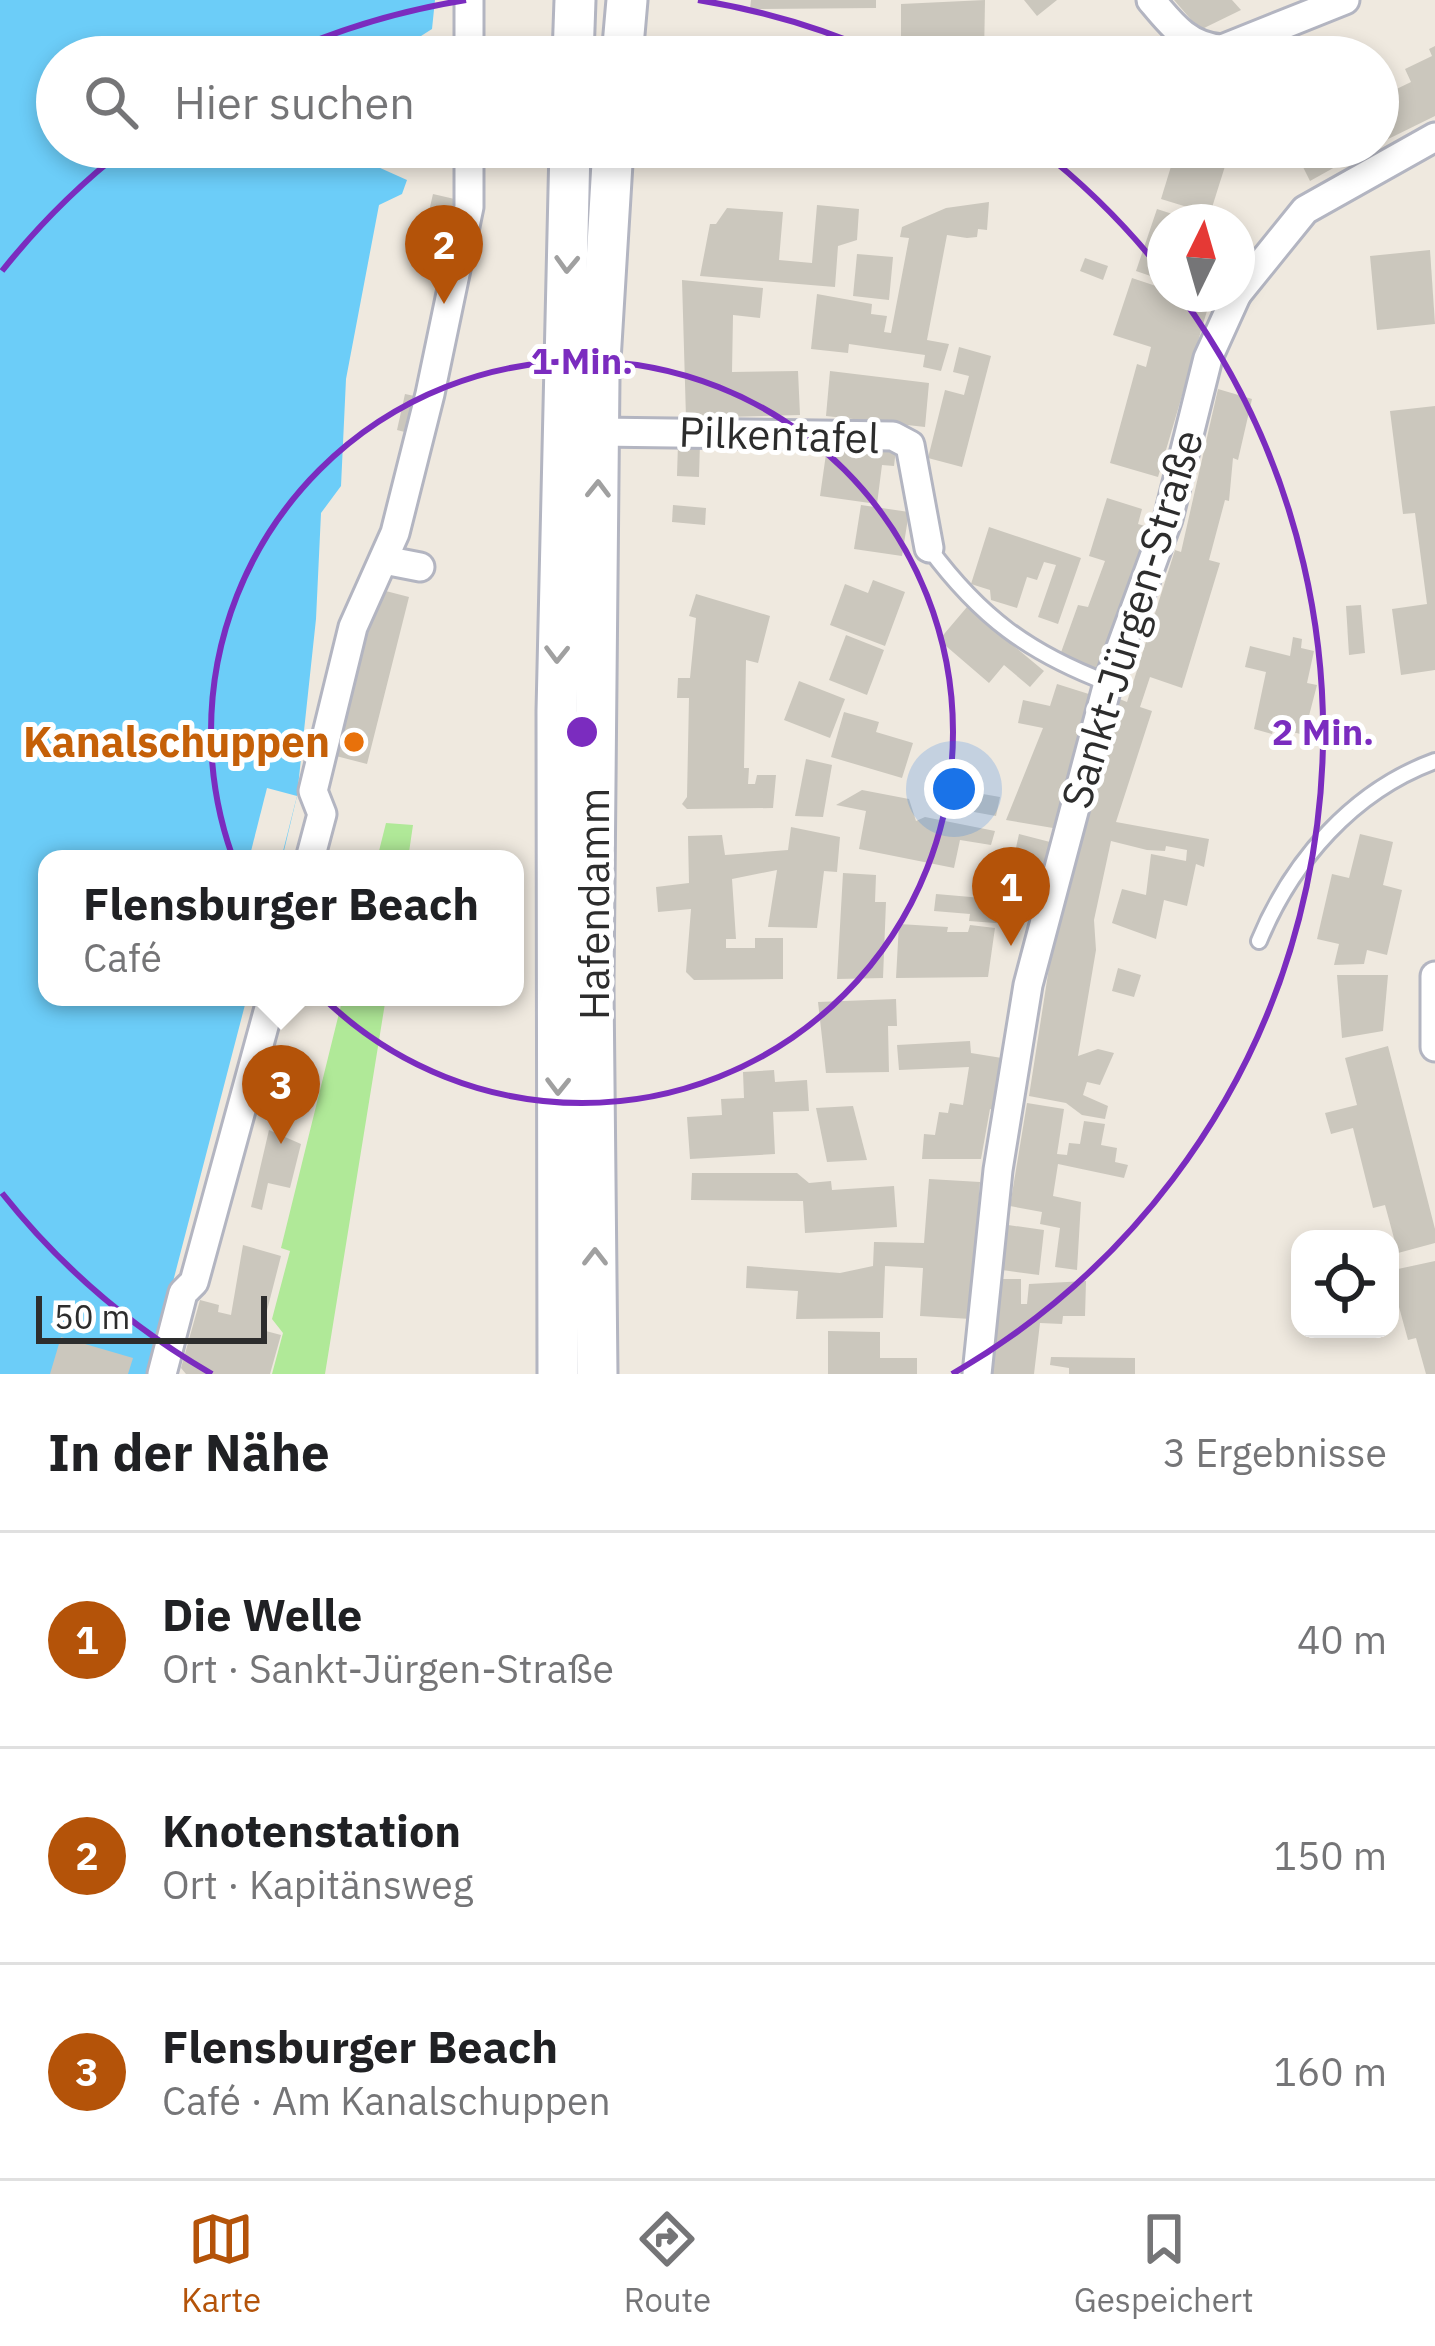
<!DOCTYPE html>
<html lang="de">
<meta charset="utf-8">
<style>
:root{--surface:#fff;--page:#f2f2f2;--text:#202124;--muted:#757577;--line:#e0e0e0;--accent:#b45309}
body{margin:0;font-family:"IBM Plex Sans",sans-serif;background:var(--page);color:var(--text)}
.controls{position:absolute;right:36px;bottom:36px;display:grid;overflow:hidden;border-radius:24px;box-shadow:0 6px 18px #0003}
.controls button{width:108px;height:108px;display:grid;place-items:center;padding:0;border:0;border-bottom:3px solid var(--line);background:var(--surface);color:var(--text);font:60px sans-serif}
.compass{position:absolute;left:1147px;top:204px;width:108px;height:108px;border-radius:50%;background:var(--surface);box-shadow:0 6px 18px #0003;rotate:5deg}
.scale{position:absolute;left:36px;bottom:30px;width:231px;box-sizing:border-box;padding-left:12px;border:6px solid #2d2d2d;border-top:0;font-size:33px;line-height:42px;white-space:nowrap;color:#2d2d2d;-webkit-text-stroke:9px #fff;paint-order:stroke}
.you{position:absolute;left:954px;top:789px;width:42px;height:42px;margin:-30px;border:9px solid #fff;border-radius:50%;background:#1a73e8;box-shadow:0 0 0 18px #1a73e833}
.badge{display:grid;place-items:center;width:78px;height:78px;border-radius:50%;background:var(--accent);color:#fff;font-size:39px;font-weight:700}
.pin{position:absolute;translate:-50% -99px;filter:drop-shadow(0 3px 6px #0008)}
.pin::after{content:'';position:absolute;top:63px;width:42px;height:36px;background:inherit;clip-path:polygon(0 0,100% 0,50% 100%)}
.popup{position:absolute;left:38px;top:850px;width:486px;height:156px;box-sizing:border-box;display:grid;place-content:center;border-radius:24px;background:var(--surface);filter:drop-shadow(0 3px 9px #0005);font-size:39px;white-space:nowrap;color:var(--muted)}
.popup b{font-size:45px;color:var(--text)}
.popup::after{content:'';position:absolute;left:50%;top:100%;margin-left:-24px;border:24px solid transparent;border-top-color:var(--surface)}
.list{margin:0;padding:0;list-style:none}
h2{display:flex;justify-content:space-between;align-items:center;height:156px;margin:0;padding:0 48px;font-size:51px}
h2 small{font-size:39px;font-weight:400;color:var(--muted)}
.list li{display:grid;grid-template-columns:78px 1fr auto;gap:36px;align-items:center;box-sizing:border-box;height:216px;padding:0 48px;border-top:3px solid var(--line)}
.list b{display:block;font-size:45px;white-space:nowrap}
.list p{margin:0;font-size:39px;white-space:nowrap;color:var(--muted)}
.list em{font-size:39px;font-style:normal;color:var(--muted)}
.icon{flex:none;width:66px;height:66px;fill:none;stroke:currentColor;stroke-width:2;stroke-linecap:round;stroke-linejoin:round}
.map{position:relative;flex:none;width:1435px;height:1374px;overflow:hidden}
.search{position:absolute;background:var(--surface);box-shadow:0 6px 18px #0003;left:36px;right:36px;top:36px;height:132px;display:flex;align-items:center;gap:30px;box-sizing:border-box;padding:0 42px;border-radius:66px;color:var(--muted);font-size:45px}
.sheet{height:804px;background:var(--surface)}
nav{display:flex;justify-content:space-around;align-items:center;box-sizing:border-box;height:168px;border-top:3px solid var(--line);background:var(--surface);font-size:33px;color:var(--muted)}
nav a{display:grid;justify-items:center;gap:6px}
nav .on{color:var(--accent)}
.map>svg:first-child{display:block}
.green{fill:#b0e998}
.water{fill:#6ccdf8}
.pier{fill:#efe9df}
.building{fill:#cbc7bd}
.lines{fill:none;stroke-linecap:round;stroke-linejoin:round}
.lane-casing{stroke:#b3b5c1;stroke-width:20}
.street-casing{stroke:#b3b5c1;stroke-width:33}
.secondary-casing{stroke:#b3b5c1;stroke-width:45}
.lane{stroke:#fff;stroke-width:14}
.street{stroke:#fff;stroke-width:27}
.secondary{stroke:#fff;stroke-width:39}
.oneway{stroke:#a0a0a0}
.ring{fill:none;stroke:#7b2cbf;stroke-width:6}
.food-dot{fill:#e8710a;stroke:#fff;stroke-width:4.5}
.labels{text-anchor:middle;stroke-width:10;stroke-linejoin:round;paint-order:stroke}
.street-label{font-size:42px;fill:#2d2d2d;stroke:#fff}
.food-label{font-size:42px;font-weight:bold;fill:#c56008;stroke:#fff;text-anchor:end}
.centre{fill:#7b2cbf;stroke:#fff;stroke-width:6}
.ring-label{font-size:36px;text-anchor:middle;font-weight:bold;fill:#7b2cbf;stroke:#fff;stroke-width:10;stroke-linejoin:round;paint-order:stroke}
</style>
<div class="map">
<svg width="1435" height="1374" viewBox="0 0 1435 1374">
<rect width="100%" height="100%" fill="#efe9df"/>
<g class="green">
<path d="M386,823l27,2 -5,34h-31z"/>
<path d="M343,997h43l-61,377h-53l11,-41 -11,-14 18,-68 -9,-3z"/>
</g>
<path class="water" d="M0,0h435l-3,29 -44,28h-331v90h311l1,16 38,17 -5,14 -23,11 -33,174 -5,107 -20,27 -5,106 -19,177 -15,63h-235v138h200l-98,377h-149z"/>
<path class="pier" d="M267,788l30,8 -16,63h-32z"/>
<g class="building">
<path d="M751,0h125v8l-126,1z"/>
<path d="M985,0l-1,57h-83v-53z"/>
<path d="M1024,0h33l-20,16z"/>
<path d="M1174,0h58l9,10 -41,20z"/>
<path d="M1278,39l9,18h-48z"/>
<path d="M1435,46v70l-57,28v-46l33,-16 -6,-13 27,-13 -3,-7z"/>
<path d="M1177,147h54l-21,67 -49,-15z"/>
<path d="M1293,147h78l-61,34z"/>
<path d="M433,194l30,7 -12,52 -30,-7z"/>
<path d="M989,202l-2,28 -9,-1 -1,8 -10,1 -20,-3 -20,105 22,4 -8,27 -18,-4 2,-12 -76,-11 -1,9 -37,-4 6,-55 55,10 -1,10 16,2 -3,16 7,1 18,-95 -9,-1 2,-10 44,-19z"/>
<path d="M817,205l42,4 -2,31 -19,6 -3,41 -135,-11 10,-52h6l11,-16 56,4 -4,48 33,3z"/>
<path d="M1157,209l37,12 -29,1v59l-29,-10z"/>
<path d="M1430,250l5,74 -58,6 -7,-74z"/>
<path d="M857,254l36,3 -4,43 -36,-4z"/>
<path d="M1085,258l23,8 -5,14 -23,-9z"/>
<path d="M1132,278l33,11v5l44,10 -51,173 -48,-14 27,-99 9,3 5,-20 -38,-12z"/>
<path d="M682,280l81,8 -3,30 -27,-3 -1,57 66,-1 2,44 -114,3z"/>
<path d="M959,347l32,9 -29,111 -34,-9 17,-68 19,5 5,-19 -16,-4z"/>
<path d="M830,371l99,12 -4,44 -99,-11z"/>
<path d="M1218,389l34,10 -14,61 -5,-2 -4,43 -4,-1 -16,60 11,3 -38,125 -32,-11 -10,30 12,4 -36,111 93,17 -5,28 -8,-3 -9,42 -23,-6 -8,39 -44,-16 10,-34 24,6 5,-41 35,7 1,-11 -21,-4 -1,5 -18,-1 -36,-9 -17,79 2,30 -18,106 20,-7 16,4 -14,32 -13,-3 -4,13 25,11 -3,13 -23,-4 -16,-12 -37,-7 24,-154 64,-244 10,4 48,-152 6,2z"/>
<path d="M405,394l19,4 -8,37 -19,-5z"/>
<path d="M1435,406v264l-34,5 -9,-66 35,-5 -12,-91 -12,1 -13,-103z"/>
<path d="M828,440l68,9 -2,17 -12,-1 -5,39 -57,-8z"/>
<path d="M678,443h22l-1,34 -22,-1z"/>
<path d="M1107,498l35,11 -4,15 17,5 -53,143 -43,-14 19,-53 10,2 17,-46 -16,-5z"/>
<path d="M673,505l33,3 -1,17 -33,-3z"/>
<path d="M861,505l48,7 -7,44 -48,-7z"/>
<path d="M989,527l92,31 -23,66 -20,-7 18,-52 -12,-3 -7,18 -10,-3 -10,31 -26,-8 -1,-10 -19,-6z"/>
<path d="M873,580l32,12 -20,54 -55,-21 15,-41 23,9z"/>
<path d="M378,589l31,8 -42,167 -31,-8 14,-56 -9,-3 6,-23 9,2z"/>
<path d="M696,594l74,22 -12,47 -12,-3 -2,108h5l-1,16h7l2,-9h19l-3,33 -86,1 -5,-5 5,-7 2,-99h-12l1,-20h12l6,-60 -7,-2z"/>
<path d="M1361,605l4,48 -16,2 -3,-49z"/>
<path d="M967,607l77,64 -14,16 -26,-22 -15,18 -50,-43z"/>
<path d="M846,635l38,15 -17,45 -38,-15z"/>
<path d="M1293,637l9,2 -1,9 13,3 -7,32 10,2 -13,50 -30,-8 -2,7 -18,-5 12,-57 -21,-5 5,-21 40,10z"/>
<path d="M799,681l46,18 -15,39 -46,-18z"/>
<path d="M1057,684l35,11 -39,133 -47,-8 37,-92 -25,-5 5,-23 27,6z"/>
<path d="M844,712l35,10 -3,10 37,11 -11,35 -71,-21z"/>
<path d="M806,759l26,6 -9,52 -28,-1z"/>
<path d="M862,790l47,9 7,22 9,-4 70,14 -4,14 -31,-5 -6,28 -95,-19 7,-38 -30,-6z"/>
<path d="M977,793l23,4 -4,19 -22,-4z"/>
<path d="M791,827l49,10 -3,35 -13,-1 -7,57 -49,-1 9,-57 -45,9 4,60h-10v9h29v-10h28v41l-89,1 -8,-8 5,-63 -33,3 -2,-25 33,-4 -1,-47 34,-1 3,20 63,-5z"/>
<path d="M1019,834l31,8 -13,56 -42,-10 5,-24 -10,-2 2,-10 22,5z"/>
<path d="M1360,834l33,8 -10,43 19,5 -15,65 -20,-5 -3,14 -30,1 5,-21 -22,-5 15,-65 17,4z"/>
<path d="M843,873l33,2 -1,27h11l-3,76 -46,1z"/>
<path d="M936,894l35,3 61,7 -9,21 -54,-4 1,-7 -36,-3z"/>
<path d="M899,924l49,3 -1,5h21l2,-7 25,3 -7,49 -92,1z"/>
<path d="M1118,968l23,7 -7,22 -22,-6z"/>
<path d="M1337,975h51l-5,56 -41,7z"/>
<path d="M896,999l1,27h-9l1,46 -63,1 -8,-71z"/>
<path d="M970,1041l1,12 37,6 -8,52 -10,-2 -9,50h-59l2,-25 11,1 4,-23 9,1 2,-10 13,2 6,-38 -70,3 -2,-25z"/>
<path d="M1388,1046l47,183v14l-37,10 -13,-48 -12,3 -20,-80 -22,6 -6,-21 32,-8 -12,-47z"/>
<path d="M774,1070l1,12 32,-2 2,31 -36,1 2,42 -85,5 -3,-42 35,-2 -1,-16 23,-1 -1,-26z"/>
<path d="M1027,1103l37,6 -7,45 10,1 2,-12 11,1 4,-23 21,3 -4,21 16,3 -2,14 13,3 -4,13 -66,-14 -5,32 28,6 -4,68 -22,-3 5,-39 -20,-4 2,-12 -32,-6z"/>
<path d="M853,1106l14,54 -40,2 -11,-54z"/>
<path d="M269,1130l32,14 -11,44 -22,-5 -6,27 -11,-3z"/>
<path d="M692,1173h105l12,10 22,-2 1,9 62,-4 3,41 -92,6 -2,-32 -112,-1z"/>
<path d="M929,1179l51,3 -9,137 -51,-3 3,-48 -38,-2 -2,52 -87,1 2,-28 -52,-3 1,-22 93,7 33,-7 1,-24 50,1z"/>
<path d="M1008,1225l36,5 -5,45 -37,-5z"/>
<path d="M243,1245l38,11 -19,74 19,5 -11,39h-84l-5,-6 19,-68 19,5 -1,7 13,3z"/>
<path d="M1395,1254l3,15 37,-8v113h-9l-10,-36 -8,2 -18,-66v-19z"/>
<path d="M994,1279h27v25h6l2,-20 57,-3 -1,35h-22l-1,8 -22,-1 -6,51h-45z"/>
<path d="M828,1331l52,1v26h37v16h-89z"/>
<path d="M61,1337l72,21 -5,16h-78z"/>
<path d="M1051,1357l84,1v16h-66v-6l-19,-3z"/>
</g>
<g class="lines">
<g class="lane-casing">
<g id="lane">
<path d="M929,548c51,69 100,105 179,135"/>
<path d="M1259,941c33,-80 94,-150 176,-180"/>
</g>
</g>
<g class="street-casing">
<g id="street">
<path d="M469,0v57"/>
<path d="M1151,0c20,24 37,47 71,49l123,-49"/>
<path d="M1237,294l68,-84 130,-73"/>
<path d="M599,432l294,4 17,9 19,103"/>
<path d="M384,560l36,7"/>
<path d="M310,859l12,-45 -9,-23 40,-164 42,-94 35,-139 39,-187v-60"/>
<path d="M1435,976v71"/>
<path d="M162,1374l21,-81 11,-11 78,-285"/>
<path d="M977,1374l21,-204 30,-185 80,-302 60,-164 40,-161 29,-64"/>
</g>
</g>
<g class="secondary-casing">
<g id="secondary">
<path d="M573,57l2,-57"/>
<path d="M622,57l5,-57"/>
<path d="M558,1374l-1,-663 13,-564"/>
<path d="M597,1374l-4,-388 6,-609 14,-230"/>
</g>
</g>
<use href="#lane" class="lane"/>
<use href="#street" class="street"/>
<use href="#secondary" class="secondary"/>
</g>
<defs><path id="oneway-chevron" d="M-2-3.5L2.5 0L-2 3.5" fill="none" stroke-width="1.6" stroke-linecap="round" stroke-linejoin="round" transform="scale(3)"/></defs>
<g class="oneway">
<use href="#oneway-chevron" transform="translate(567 264) rotate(92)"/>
<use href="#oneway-chevron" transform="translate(598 489) rotate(-89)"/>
<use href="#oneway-chevron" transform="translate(557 654) rotate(91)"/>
<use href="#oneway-chevron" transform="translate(558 1086) rotate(91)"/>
<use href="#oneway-chevron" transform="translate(595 1257) rotate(-90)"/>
</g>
<g class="ring">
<circle cx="582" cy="732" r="371"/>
<path d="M212 1374A741 741 0 0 1 2 1193M2 271A741 741 0 0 1 126 148M281 55A741 741 0 0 1 466 0M698 0A741 741 0 0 1 883 55M1038 148A741 741 0 0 1 1162 271M1181 296A741 741 0 0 1 952 1374"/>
</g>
<circle class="food-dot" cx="354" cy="742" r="12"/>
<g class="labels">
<g class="street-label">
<text transform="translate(779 435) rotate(2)" y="15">Pilkentafel</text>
<text transform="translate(1132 619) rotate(-73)" y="15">Sankt-Jürgen-Straße</text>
<text transform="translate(594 904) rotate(-90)" y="15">Hafendamm</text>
</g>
<g class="food-label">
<text x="330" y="757">Kanalschuppen</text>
</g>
</g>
<circle cx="582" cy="732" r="18" class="centre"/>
<g class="ring-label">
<text x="582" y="374">1 Min.</text>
<text x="1323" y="745">2 Min.</text>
</g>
</svg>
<div class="controls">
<button><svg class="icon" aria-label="locate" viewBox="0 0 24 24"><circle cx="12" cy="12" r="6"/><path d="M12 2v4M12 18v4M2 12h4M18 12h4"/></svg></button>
</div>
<svg class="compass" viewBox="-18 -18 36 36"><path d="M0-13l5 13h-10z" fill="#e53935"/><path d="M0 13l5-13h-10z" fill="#757577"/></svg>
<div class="scale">50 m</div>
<div class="you"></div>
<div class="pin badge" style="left:1011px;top:946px">1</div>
<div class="pin badge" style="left:444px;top:304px">2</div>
<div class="pin badge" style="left:281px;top:1144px">3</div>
<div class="popup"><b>Flensburger Beach</b>Café</div>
<div class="search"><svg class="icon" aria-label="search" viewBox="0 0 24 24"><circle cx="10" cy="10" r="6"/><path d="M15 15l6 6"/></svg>Hier suchen</div>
</div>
<section class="sheet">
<h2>In der Nähe<small>3 Ergebnisse</small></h2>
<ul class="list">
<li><span class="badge">1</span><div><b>Die Welle</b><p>Ort · Sankt-Jürgen-Straße</p></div><em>40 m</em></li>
<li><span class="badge">2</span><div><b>Knotenstation</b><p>Ort · Kapitänsweg</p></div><em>150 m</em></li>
<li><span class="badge">3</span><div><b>Flensburger Beach</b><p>Café · Am Kanalschuppen</p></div><em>160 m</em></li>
</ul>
</section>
<nav>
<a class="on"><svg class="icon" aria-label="map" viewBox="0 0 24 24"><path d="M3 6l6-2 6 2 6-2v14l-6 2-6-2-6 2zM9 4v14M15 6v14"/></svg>Karte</a>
<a><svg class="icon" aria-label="directions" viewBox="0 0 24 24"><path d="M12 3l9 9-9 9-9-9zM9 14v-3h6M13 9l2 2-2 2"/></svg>Route</a>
<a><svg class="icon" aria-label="saved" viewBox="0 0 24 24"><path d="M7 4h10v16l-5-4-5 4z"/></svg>Gespeichert</a>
</nav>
